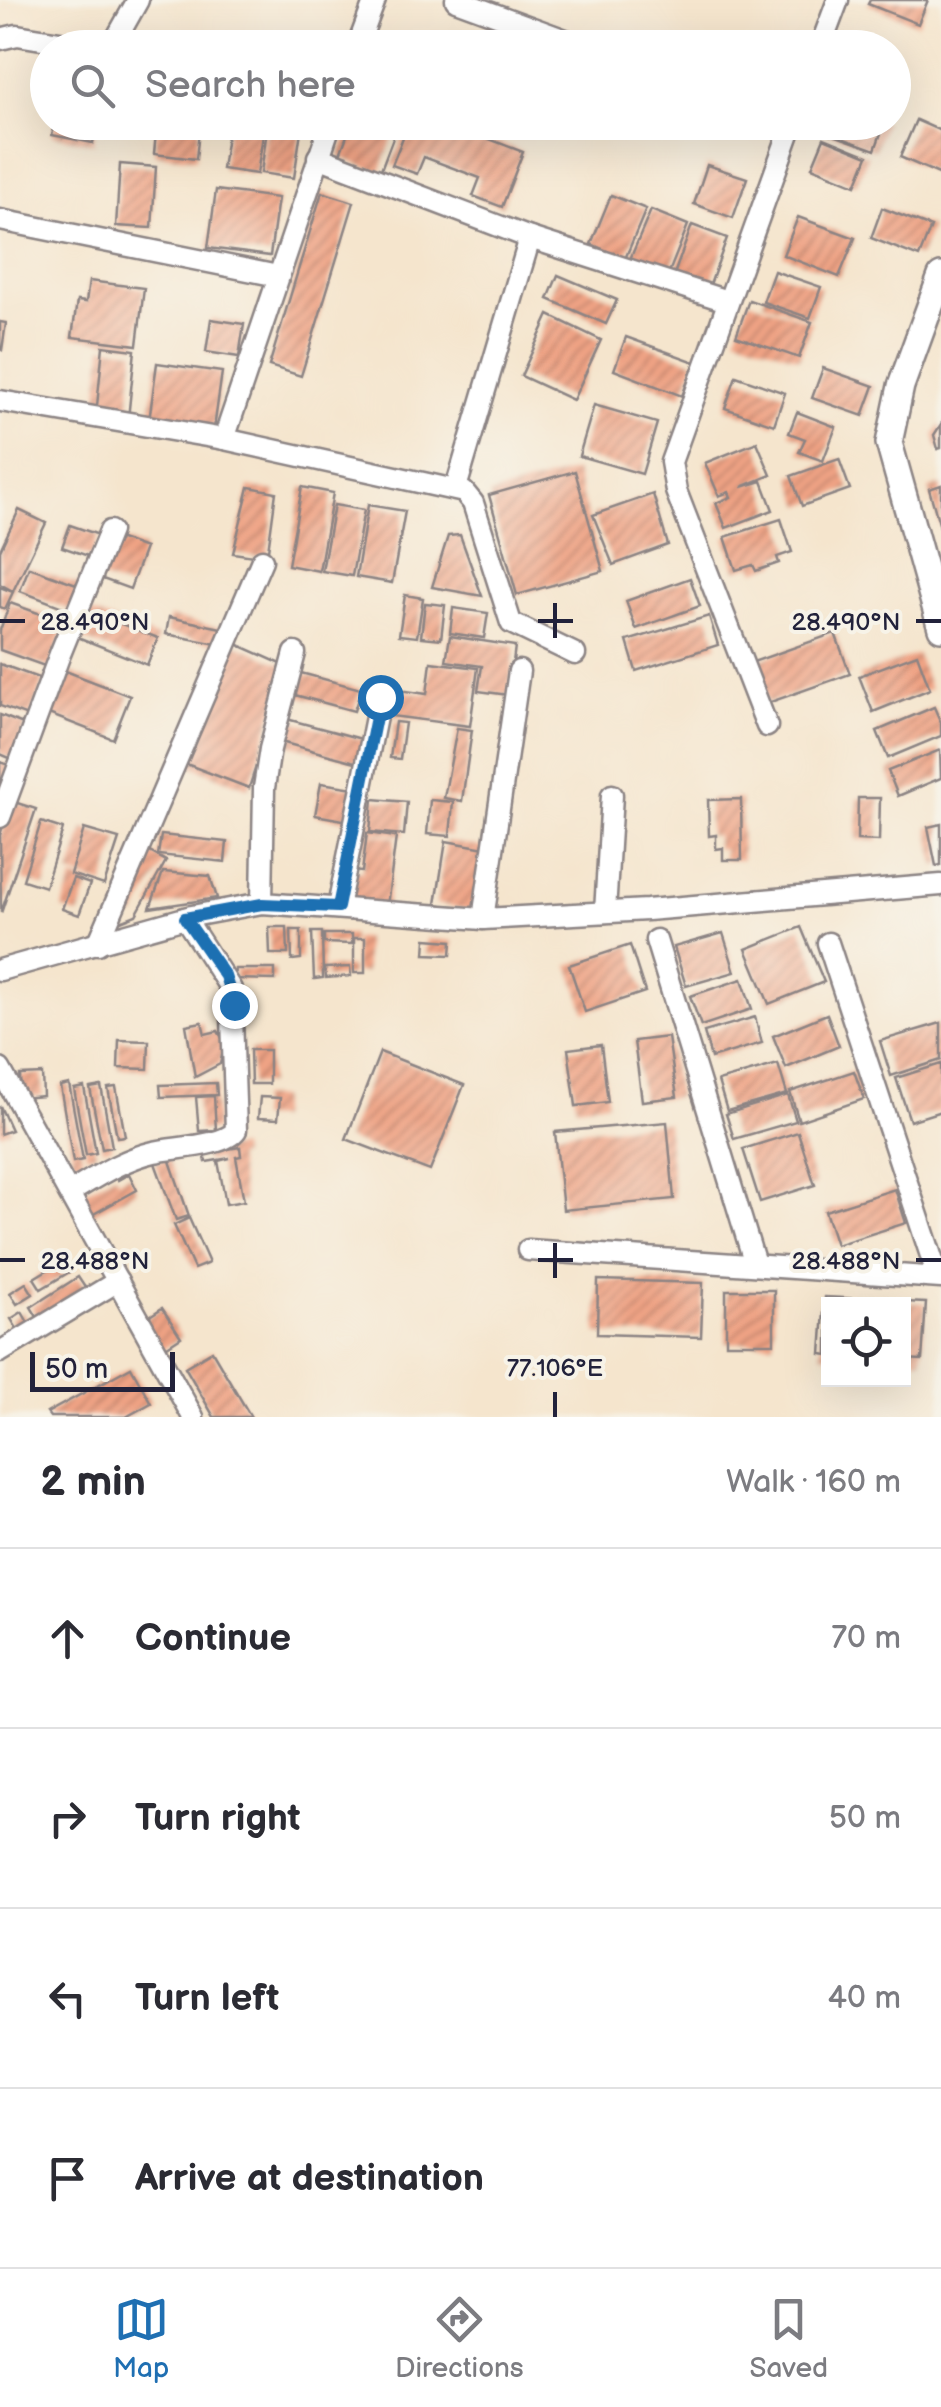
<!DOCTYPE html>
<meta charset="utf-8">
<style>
:root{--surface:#fff;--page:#f2f2f3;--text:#2b2b33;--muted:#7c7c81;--line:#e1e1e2;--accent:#1f6fb2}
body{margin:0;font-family:"Balsamiq Sans",sans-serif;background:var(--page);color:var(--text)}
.controls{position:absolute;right:30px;bottom:30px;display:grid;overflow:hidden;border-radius:0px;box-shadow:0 10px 40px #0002}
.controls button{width:90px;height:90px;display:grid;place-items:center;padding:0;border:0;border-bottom:2px solid var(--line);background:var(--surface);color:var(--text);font:50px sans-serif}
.scale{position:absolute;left:30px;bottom:25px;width:145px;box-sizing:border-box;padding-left:10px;border:5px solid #22223b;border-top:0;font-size:28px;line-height:35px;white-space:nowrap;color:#22223b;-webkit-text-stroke:8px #f7f3e8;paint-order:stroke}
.stop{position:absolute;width:30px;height:30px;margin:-22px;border:8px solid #1f6fb2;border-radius:50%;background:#fff}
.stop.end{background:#1f6fb2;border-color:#fff;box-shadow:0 2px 10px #0008}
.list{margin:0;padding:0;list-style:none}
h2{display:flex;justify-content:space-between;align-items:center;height:130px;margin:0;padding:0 40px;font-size:42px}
h2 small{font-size:32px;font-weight:400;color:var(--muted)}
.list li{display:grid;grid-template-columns:65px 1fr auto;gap:30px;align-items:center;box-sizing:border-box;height:180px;padding:0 40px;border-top:2px solid var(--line)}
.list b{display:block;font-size:38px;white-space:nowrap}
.list em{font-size:32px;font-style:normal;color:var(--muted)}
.icon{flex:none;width:55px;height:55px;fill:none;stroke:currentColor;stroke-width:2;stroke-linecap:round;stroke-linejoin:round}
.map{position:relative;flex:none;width:941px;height:1417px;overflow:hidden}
.search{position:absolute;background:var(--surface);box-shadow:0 10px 40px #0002;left:30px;right:30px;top:30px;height:110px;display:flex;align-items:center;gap:25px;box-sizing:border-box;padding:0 35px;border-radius:55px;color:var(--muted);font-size:38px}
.sheet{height:850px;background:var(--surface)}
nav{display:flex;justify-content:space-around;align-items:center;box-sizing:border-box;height:140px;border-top:2px solid var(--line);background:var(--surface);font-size:28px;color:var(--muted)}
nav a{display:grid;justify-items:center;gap:5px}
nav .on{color:var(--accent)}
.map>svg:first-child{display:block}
.building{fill:url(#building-hatch)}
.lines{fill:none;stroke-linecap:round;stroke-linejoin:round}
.minor-casing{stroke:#8c8484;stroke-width:25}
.tertiary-casing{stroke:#8c8484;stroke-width:30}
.minor{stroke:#fff;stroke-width:20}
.tertiary{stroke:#fff;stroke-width:25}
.route{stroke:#1f6fb2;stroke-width:12}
.ticks{fill:none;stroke:#22223b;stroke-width:4}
.ticks-label{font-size:25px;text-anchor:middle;fill:#22223b;stroke:#f7f3e8;stroke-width:8;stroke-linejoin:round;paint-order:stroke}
</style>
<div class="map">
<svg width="941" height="1417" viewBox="0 0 941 1417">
<defs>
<pattern id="building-hatch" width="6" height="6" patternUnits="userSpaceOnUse" patternTransform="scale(2.5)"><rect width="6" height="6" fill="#efa384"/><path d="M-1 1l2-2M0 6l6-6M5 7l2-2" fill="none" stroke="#c1846d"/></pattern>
</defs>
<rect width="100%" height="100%" fill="#f7f3e8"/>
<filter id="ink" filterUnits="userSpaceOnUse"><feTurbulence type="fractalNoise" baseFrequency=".01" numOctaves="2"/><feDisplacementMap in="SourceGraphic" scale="20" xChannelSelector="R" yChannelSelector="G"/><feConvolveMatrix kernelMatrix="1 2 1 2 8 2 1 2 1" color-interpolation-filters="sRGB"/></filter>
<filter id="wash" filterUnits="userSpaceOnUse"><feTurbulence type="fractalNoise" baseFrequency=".0048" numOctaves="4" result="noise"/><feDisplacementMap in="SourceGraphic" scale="40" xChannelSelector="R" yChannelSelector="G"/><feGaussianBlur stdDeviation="2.25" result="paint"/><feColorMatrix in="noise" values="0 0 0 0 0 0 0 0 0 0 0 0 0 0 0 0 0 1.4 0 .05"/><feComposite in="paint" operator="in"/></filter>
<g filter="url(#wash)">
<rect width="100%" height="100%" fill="#f5e5cd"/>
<g id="blocks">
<g class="building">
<path d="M870,0h58l-10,24 -50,-20z"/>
<path d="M434,32l39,15v1h-44z"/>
<path d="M894,68l10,3 -10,26z"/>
<path d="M916,120l25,11v44l-41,-18z"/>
<path d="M55,122h42l-4,21 -41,-8z"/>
<path d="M157,122h43l-4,37 -42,-5z"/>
<path d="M229,122h36l-8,52 -35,-5z"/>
<path d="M268,122l34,2 -8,54 -33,-5z"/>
<path d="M352,122h47l-19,50 -41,-15z"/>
<path d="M409,122h36l78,30 -21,55 -29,-11 7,-18 -56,-21 -7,17 -25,-9z"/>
<path d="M828,122h57l-10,28 -50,-18z"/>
<path d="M824,138l44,18 -12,29 -44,-18z"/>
<path d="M120,164l36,3 -4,61 -36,-2z"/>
<path d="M707,165l40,13 -14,40 -39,-14z"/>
<path d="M216,190l62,8 -8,58 -62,-8z"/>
<path d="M322,192l32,10 -53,174 -32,-10z"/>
<path d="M611,195l35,14 -21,50 -34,-15z"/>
<path d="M882,208l49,19 -12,30 -48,-19z"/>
<path d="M651,210l37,15 -22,55 -38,-16z"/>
<path d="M798,217l57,21 -16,39 -56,-22z"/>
<path d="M692,225l35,13 -20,55 -35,-13z"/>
<path d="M774,271l47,16 -11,31 -47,-16z"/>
<path d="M558,275l59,25 -11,24 -58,-25z"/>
<path d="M89,281l55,7 -7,57 -65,-8 5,-36 9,1z"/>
<path d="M749,300l63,22 -13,36 -63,-22z"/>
<path d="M549,315l52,25 -28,60 -52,-24z"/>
<path d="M211,319l33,5 -5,33 -33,-5z"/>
<path d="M0,322l6,1 -4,27 -2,-1z"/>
<path d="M626,337l69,25 -13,34 -68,-26z"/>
<path d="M103,346l32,4 -7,69 -32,-3z"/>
<path d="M157,363l65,9 -8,57 -65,-8z"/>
<path d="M823,368l51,18 -11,30 -51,-18z"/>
<path d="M736,376l49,17 -11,32 -49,-17z"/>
<path d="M594,405l63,18 -15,51 -63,-18z"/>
<path d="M797,412l39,15 -13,34 -24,-9 6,-13 -16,-6z"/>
<path d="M941,424v24l-3,1 -4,-14z"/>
<path d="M757,442l14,33 -29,12 20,-6 11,29 -47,18 -10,-25 15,-6 -2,-5 -10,4 -14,-33z"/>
<path d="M839,459l11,30 -48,17 -11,-30z"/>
<path d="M575,471l28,100 -86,24 -28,-100z"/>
<path d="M941,485v42h-1l-11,-38z"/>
<path d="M249,487l27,5 -9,66 -34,-5z"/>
<path d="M302,487l31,6 -14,78 -31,-6z"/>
<path d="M653,494l15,51 -55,20 -20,-50z"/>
<path d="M334,505l30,5 -12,66 -30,-5z"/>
<path d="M368,505l37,6 -13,72 -36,-6z"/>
<path d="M19,510l27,13 -33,68 -13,-7v-34z"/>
<path d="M781,519l11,33 -15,5 2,6 -23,8 -3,-6 -17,5 -11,-33z"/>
<path d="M70,525l29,10 -8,22 -29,-10z"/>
<path d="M460,535l22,61 -50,-9 16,-51z"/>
<path d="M112,536l33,12 -15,41 -33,-12z"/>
<path d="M29,567l53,19 -9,25 -53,-20z"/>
<path d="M690,578l10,28 -64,23 -10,-28z"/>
<path d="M0,587l13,5 -8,17 -5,-2z"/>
<path d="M405,595l18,3 -6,39 -18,-2z"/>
<path d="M10,603l56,20 -16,45 -50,-18v-20z"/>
<path d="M425,603l20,2 -4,34 -20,-2z"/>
<path d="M453,608l35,5 -4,25 -34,-5z"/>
<path d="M85,610l73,28 -11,27 -72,-29z"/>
<path d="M709,616l9,29 -82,26 -9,-30z"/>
<path d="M169,617l52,11 -4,16 -51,-10z"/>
<path d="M835,633l15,41 -82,29 -15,-41z"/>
<path d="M450,636l65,10 -6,49 -31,-4 4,-25 -36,-5z"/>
<path d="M232,642l56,25 -39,121 -68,-26z"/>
<path d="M917,654l13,35 -57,23 -14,-36z"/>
<path d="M431,662l47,6 -8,58 -79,-10 2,-20 -9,-2 1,-6 42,6z"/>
<path d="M0,664l44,16 -14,37 -30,-11z"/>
<path d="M63,670l67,26 -17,43 -67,-26z"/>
<path d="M301,673l60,16 -7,22 -59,-16z"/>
<path d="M934,707l7,16v13l-53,22 -11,-27z"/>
<path d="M0,715l26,10 -14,34 -12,-5z"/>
<path d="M283,718l82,22 -6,23 -82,-22z"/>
<path d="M395,722l10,1 -5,36 -10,-1z"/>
<path d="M457,728l15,2 -10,71 -18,-3z"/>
<path d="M940,750l1,28 -43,18 -10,-25z"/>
<path d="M0,762l9,3 -9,26z"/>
<path d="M321,783l33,5 -5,33 -34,-6z"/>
<path d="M858,798h22l-1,43 -22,-1z"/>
<path d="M373,799l34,3 -3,33 -34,-3z"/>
<path d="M741,799l1,61h-19v-12l-7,1v-14l-7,1 -1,-36z"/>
<path d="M430,800l23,2 -3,34 -23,-2z"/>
<path d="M11,801l25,8 -35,104 -1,-78z"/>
<path d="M41,822l22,7 -18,58 -22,-7z"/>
<path d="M941,824v41l-5,1 -8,-39z"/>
<path d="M84,829l35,10 -15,46 -34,-11z"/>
<path d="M367,833l29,4 -9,69 -41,-5 4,-30 12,1z"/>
<path d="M161,835l66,7 -2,20 -67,-7z"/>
<path d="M446,841l39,7 -10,63 -39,-7z"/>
<path d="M146,850l20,11 -30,54 -23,9z"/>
<path d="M163,872l47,4 7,22 -67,10z"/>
<path d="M73,878l17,6 -11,31 -17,-6z"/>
<path d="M269,927h18l1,27h-18z"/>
<path d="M801,927l23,55 -55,22 -23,-55z"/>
<path d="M291,930h10v29l-9,1z"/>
<path d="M312,932h10l1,46 -9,1z"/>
<path d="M723,933l12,39 -49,14 -12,-39z"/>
<path d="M324,934h28v10l-28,-1z"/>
<rect x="354" y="938" width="11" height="35"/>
<path d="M426,939l26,2 -1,14 -26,-1z"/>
<path d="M630,945l15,47 -60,20 -16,-47z"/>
<path d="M350,967l1,9 -25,2 -1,-10z"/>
<path d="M235,969h40v11l-40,-1z"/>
<path d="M742,979l10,30 -51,17 -11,-30z"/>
<path d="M827,1014l12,32 -53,22 -13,-32z"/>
<path d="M755,1017l7,26 -51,15 -7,-26z"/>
<path d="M202,1022l3,12 13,-3 7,12 -5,21 -25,13 -9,-52z"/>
<path d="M941,1023v37l-50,16 -11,-35z"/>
<path d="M668,1037l9,60 -35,4 -8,-60z"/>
<path d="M119,1040l30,1 -1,28 -30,-1z"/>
<path d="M601,1045l7,57 -32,4 -8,-57z"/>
<path d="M250,1050h19v34h-18z"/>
<path d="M380,1052l84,33 -34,86 -84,-32z"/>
<path d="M778,1064l9,30 -60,17 -9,-30z"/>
<path d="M941,1064v47l-31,10 -14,-43z"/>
<path d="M854,1071l10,28 -65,22 -9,-29z"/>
<path d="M42,1074l1,22 -22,2 -1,-23z"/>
<path d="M216,1083l1,12 -56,2 -1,-12z"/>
<path d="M69,1084l14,76 -10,2 -13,-76z"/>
<path d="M101,1086l11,61 -10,2 -12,-61z"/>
<path d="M84,1087l12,66 -10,2 -12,-66z"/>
<path d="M116,1087l9,49 -8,1 -9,-49z"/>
<path d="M788,1095l8,26 -62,18 -8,-25z"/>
<path d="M214,1096l2,34 -17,1 -3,-34z"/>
<path d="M260,1097l20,1 -2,21 -20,-1z"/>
<path d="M0,1106l11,24 -11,4z"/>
<path d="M667,1122l7,77 -111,11 -8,-78z"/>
<path d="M798,1132l17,53 -55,17 -17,-53z"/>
<path d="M240,1147l1,9 -5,1 8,44 -18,3 -8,-43 12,-3 -24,4 -2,-9z"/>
<path d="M169,1158l20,58 -13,4 -21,-57z"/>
<path d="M115,1174l3,6 11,-6 8,16 -49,27 -12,-21z"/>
<path d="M895,1189l11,34 -70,22 -11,-34z"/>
<path d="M189,1218l20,45 -15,6 -20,-44z"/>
<path d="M64,1260l7,11 -30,18 -7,-11z"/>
<path d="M78,1277l10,15 -48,30 -9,-15z"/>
<path d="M598,1280l105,3 -2,54 -104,-3z"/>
<path d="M26,1283l7,11 -16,10 -7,-11z"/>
<rect x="726" y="1290" width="48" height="53"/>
<path d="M825,1297l76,4v3h-73v51l-7,-1z"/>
<path d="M904,1302l22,1 -4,57 -18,-1z"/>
<path d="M162,1308l19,29 -20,13 -19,-29z"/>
<path d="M22,1312l8,14 -11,6 -8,-13z"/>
<path d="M212,1351l39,66h-37l-29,-50z"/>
<path d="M131,1367l20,36 -25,14h-76l-3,-4z"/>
</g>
</g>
</g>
<g filter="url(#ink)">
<use href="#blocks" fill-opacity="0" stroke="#8c8484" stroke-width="2.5"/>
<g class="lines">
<g class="minor-casing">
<g id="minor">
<path d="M456,0l131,48"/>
<path d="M0,39l17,-4 80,13"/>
<path d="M111,48l27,-48"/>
<path d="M357,48l18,-48"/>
<path d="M820,48l18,-48"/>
<path d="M318,157l212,81 197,63"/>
<path d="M0,220l278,56"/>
<path d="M0,401l224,38 240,53 9,11 38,120 64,31"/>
<path d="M224,439l107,-317"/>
<path d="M456,488l74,-250"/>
<path d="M767,726l-91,-235 -5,-29 122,-340"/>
<path d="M0,817l60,-163 50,-123"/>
<path d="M262,903l2,-115 6,-39 25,-96"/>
<path d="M338,907l42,-210"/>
<path d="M605,912l7,-117"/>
<path d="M483,919l36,-248"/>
<path d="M656,940l99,324"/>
<path d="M828,943l110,334"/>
<path d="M98,944l164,-384"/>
<path d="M0,970l192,-54 70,-13 221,16 164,-9 294,-25"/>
<path d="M0,1069l193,348"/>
<path d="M69,1193c27,-16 54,-34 85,-41 21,-5 70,-5 82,-22l-5,-141 -46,-71"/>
<path d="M528,1250l413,28"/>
<path d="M0,1352l118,-71"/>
</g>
</g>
<g class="tertiary-casing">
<path id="tertiary" d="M941,276l-40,110 -12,57 52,185"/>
</g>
<use href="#minor" class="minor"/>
<use href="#tertiary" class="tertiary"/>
</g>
</g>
<g class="lines" filter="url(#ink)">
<path class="route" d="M234,1005l-9,-29 -40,-58 77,-14 76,3 42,-210"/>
</g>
<path class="ticks" d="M555,603v35M0,621h25M538,621h35M916,621h25M555,1243v35M0,1260h25M538,1260h35M916,1260h25M555,1392v25"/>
<g class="ticks-label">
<text x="95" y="630">28.490°N</text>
<text x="846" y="630">28.490°N</text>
<text x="95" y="1269">28.488°N</text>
<text x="846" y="1269">28.488°N</text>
<text x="555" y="1376">77.106°E</text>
</g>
</svg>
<div class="controls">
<button><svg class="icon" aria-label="locate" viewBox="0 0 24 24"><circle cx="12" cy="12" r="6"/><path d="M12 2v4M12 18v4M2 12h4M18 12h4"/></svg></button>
</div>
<div class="scale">50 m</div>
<div class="stop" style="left:380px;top:697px"></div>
<div class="stop end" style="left:234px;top:1005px"></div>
<div class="search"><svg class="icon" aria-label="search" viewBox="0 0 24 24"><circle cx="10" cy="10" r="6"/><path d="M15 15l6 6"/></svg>Search here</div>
</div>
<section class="sheet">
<h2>2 min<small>Walk · 160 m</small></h2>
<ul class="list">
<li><svg class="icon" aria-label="ahead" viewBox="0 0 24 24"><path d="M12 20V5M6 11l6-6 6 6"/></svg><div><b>Continue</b></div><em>70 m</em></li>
<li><svg class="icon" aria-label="right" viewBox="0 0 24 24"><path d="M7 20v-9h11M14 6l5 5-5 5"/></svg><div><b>Turn right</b></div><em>50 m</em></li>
<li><svg class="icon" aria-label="left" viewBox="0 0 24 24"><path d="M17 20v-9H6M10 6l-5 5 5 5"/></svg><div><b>Turn left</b></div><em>40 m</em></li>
<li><svg class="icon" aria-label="arrive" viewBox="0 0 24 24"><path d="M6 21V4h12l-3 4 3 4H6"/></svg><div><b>Arrive at destination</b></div></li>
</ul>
</section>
<nav>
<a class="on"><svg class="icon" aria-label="map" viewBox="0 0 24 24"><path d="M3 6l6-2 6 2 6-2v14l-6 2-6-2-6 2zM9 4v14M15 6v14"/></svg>Map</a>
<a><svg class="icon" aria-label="directions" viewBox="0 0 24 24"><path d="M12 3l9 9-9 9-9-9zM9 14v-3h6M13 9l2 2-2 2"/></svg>Directions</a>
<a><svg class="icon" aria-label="saved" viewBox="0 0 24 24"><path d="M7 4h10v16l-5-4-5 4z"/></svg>Saved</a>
</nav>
